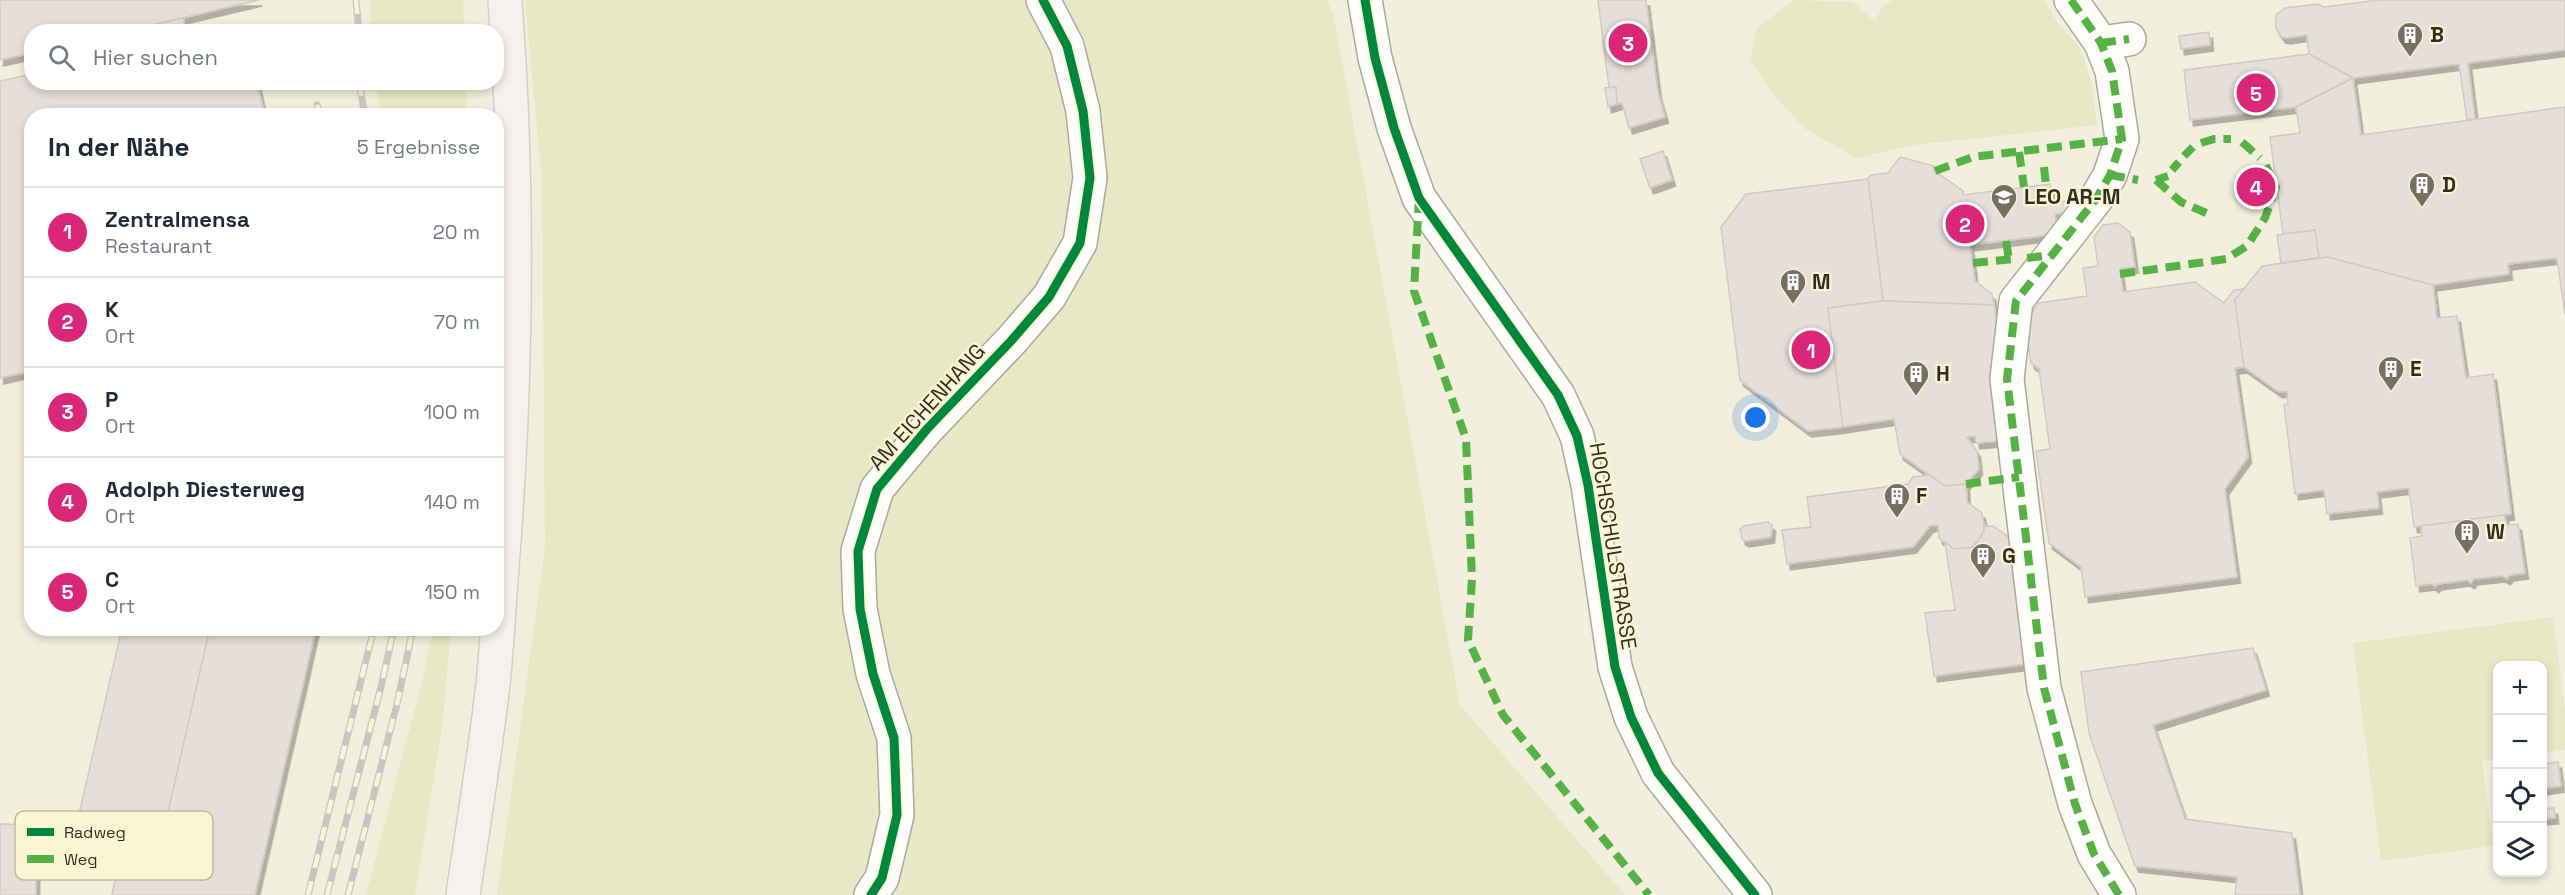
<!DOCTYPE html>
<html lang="de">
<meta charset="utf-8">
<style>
:root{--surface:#fff;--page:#f6f6f7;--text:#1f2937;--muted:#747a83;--line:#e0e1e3;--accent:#db2777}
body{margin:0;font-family:"Space Grotesk",sans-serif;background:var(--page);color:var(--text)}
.controls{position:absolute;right:18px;bottom:18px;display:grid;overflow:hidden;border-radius:12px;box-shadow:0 3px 9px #0003}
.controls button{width:54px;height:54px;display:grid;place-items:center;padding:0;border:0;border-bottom:2px solid var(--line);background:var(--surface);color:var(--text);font:30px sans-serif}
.you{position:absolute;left:1756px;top:418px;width:21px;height:21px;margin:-15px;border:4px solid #fff;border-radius:50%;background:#1a73e8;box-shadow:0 0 0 9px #1a73e833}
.badge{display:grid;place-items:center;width:39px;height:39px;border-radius:50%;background:var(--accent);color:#fff;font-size:20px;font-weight:700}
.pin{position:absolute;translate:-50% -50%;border:3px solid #fff;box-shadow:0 2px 6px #0006}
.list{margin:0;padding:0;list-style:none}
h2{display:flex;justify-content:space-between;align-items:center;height:78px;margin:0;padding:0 24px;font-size:26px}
h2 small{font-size:20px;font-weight:400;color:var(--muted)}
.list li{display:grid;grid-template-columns:39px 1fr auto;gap:18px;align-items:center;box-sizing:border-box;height:90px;padding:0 24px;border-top:2px solid var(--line)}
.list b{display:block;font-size:22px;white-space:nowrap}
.list p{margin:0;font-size:20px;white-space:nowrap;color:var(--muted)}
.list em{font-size:20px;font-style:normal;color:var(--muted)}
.icon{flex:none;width:33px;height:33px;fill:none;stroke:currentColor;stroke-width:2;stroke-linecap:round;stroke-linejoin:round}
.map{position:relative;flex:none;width:2565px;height:895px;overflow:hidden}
.search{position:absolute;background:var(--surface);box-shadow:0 3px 9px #0003;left:24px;top:24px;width:480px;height:66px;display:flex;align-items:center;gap:15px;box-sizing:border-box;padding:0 21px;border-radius:24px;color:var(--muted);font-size:22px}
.panel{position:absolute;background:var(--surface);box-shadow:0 3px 9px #0003;left:24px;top:108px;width:480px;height:528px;border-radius:24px}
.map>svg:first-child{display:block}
.green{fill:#e8e8c5}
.building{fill:#e6ded8;stroke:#d1c9c3;stroke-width:1.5;filter:url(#shadow)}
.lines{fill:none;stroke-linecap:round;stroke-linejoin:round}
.minor-casing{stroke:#aba99b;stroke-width:36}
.major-casing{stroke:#d1cfc6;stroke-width:36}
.minor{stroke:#fdfdfa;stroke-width:33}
.major{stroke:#f7f1ee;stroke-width:33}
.rail-casing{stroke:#c7c6c1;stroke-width:7}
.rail{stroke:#fbf5d3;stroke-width:4.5;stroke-dasharray:14;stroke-linecap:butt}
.quiet{stroke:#56b245;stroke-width:8;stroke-dasharray:15 8;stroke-linecap:butt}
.cycleway-casing{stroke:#fbf5d3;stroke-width:13}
.cycleway{stroke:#00873e;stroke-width:9}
.labels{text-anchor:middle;stroke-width:4.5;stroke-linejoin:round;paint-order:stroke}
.poi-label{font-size:21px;font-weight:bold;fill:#302d20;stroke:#fbf5d3;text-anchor:start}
.street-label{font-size:21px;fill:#302d20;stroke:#fbf5d3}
.key{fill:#fbf5d3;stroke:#beb99d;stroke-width:1.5}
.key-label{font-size:16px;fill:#302d20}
</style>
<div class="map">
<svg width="2565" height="895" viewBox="0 0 2565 895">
<defs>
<filter id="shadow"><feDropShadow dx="3.5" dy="6" stdDeviation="0" flood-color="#0004"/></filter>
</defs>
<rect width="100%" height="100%" fill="#f2efdc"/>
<g class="green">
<path d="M370,0h93l1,31h-92z"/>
<path d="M525,0h802l7,18 126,687 165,190h-1128l48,-347 -3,-367z"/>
<path d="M1795,0l58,2 22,20 8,-16 9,-6h152l14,23 22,25 11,31 6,46 -183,20 -58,13 -52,-30 -28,-31 -26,-37 7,-33z"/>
<path d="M376,83h90l1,32h-86z"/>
<path d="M2553,617l12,92v41l-22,3 -1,-87h-44l-1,93 -15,2 11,85 -112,15 -28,-218z"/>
<path d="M433,629h18l-9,99 -27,167h-49l58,-221z"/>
</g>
<g class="building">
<path d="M0,0h259l-136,32h-91v21l-32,7z"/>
<path d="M1598,0h48l12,93 7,24 -36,11 -7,-25 -5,1 -1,-17 -7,1z"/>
<path d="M2379,0h186v50l-97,13 7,56 -8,1 -8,-56 -106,14 -44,-24 -2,-19 -20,3 -5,-1 -6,-8v-14l9,-7 33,-4 6,3z"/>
<path d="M183,18l3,14h-63z"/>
<path d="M2209,32l1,13 -29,4 -2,-13z"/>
<path d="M2309,54l44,24 -57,29 -106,13 -6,-50z"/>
<path d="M32,74v8h225l8,34h-233v255l-32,7v-297z"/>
<path d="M2353,78l8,57 204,-28v207l-8,-56 -49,6 1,10 -76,11 -106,-28 -8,1 -4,-28 -32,4 -13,-97 30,-4 -4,-26z"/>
<path d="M1616,87l1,17 -9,3 -3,-19z"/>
<path d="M1663,151l9,29 -22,8 -10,-29z"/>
<path d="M1900,157l34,9 1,5 28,20v4l87,-11 3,19 20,-3 5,4 -4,8 -19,2 2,20 -87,11 5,36 17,13 2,11 -111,-4 -15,-122 3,-4 17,-2z"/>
<path d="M1868,179l15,122 -55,7 15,119 -35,4 -68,-51 -19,-153 25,-33z"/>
<path d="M2118,223l12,9 5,35 -15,2 3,23 72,-10 29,21 10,-13 10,-1 -9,11 9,67 -9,1 13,89 -23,32 12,88 -152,20 -4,-30 -32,-24 -13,-92 14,-2 -11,-80 -8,-6 -6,-41 14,-19 48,-7 -4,-28 15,-2 -4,-29 9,-12z"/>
<path d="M2315,230l4,28 -38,5 -4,-28z"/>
<path d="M2327,257l106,28 4,33 20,-2 9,62 27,-4 18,140 -97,13 -5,-39 -32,4 2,16 -52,6 -3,-24 -29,4 -11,-89 4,-1 -1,-13 -8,1 -35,-25 -9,-67 27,-34z"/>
<path d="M1883,301l111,4 10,69 -15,2 9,65 -22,2 -1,-7 -8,1 10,14 2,18 -13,15 -21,2 -45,-32 -6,-35 -51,8 -15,-119z"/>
<path d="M1930,475l15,11 21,-2 1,18 15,11 2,13v6l-11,15 -19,2 -15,-11 -1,-13 -8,1 -17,21 -126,17 -5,-34 29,-3 -4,-30 101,-13 5,-7z"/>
<path d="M2505,515l1,10 12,-1 7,49 -15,2 -3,4 -5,-3 -28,3 -3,4 -4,-3 -29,4 -3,3 -3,-3 -16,2 -6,-48 12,-2 -1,-10z"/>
<path d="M1768,522l4,3 -1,12 -25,4 -4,-2 -2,-10 3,-3z"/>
<path d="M1984,526h9l17,12 17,126 -93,12 -9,-63 30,-3 -10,-68 9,7 19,-2 11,-15z"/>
<path d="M122,628h88l-49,215 -84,-20z"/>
<path d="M210,628h106l-61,267h-143l13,-59 36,7z"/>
<path d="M2253,648l13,42 -113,35 32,94 107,14 8,62h-65l2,-18 -102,-11 -46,-133 -8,-61z"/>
<path d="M2558,762l3,24 -19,3v-25z"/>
<path d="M2554,808l1,10 -13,1v-10z"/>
<path d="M0,824l37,1 -1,70h-36z"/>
</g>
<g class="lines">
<g class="minor-casing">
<g id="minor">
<path d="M1365,0l10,58 19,70 25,70 139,197 19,41 11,49 27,182 16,50 27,56 97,122"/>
<path d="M2071,0l30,43 11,28 10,68 -12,36 -14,24 -80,102 -9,78 37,309 31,116 19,50 25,41"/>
<path d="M2101,43l28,-4"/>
<path d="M871,895l11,-17 15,-63 -3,-77 -21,-64 -13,-65 -2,-58 19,-62 50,-60 84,-88 38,-44 31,-54 10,-65 -7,-67 -16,-65 -24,-46"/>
</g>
</g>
<g class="major-casing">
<path id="major" d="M463,895c10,-70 22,-140 30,-211 4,-39 6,-78 9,-118 15,-189 17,-377 3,-566"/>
</g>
<use href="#minor" class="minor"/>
<use href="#major" class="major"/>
<g class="rail-casing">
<g id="rail">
<path d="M356,0l3,32"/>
<path d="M359,82l6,34"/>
<path d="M317,105l3,11"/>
<path d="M308,895l66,-267"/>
<path d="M327,895l54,-208 13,-59"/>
<path d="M348,895l49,-191 16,-76"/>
</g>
</g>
<use href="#rail" class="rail"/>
<g class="quiet">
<path d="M2071,0l30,43 11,28 10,68 -12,36 -14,24 -80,102 -9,78 37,309 31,116 19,50 25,41"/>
<path d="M2101,43l28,-4"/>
<path d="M2242,142l18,16"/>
<path d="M2201,143l13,-4h17"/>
<path d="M2019,152l5,35"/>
<path d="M2184,156l9,-9"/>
<path d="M2044,167l2,18"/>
<path d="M2172,170l7,-8"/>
<path d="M1935,171l38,-14 149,-18"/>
<path d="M2110,175l28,5"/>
<path d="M2156,180l25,22 30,13"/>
<path d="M2156,180l12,-4"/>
<path d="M1419,198l-5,93 52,148 6,140 -4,61 35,75 146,180"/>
<path d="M2006,241l3,19"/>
<path d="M2027,258l25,-3"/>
<path d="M1973,263l41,-4"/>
<path d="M2120,274l106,-15 21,-13 18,-28 11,-31 -12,-25"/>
<path d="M1966,484l53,-7"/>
</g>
<g class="cycleway-casing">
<g id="cycleway">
<path d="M1365,0l10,58 19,70 25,70 139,197 19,41 11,49 27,182 16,50 27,56 97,122"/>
<path d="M871,895l11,-17 15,-63 -3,-77 -21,-64 -13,-65 -2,-58 19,-62 50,-60 84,-88 38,-44 31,-54 10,-65 -7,-67 -16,-65 -24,-46"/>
</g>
</g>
<use href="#cycleway" class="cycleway"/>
</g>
<defs>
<g id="building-pin" transform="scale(1.35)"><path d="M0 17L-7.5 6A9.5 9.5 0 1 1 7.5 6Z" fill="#747162" stroke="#fbf5d3"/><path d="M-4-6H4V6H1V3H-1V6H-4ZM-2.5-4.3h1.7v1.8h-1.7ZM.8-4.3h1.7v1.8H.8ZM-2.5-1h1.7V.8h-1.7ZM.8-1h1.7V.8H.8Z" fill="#fff"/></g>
<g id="university-pin" transform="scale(1.35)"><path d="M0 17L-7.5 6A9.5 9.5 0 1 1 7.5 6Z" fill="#747162" stroke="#fbf5d3"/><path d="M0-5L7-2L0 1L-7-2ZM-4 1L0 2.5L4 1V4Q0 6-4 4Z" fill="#fff"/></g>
</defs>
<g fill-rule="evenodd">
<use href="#building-pin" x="2410" y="35"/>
<use href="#building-pin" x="2422" y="185"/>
<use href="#university-pin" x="2004" y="197"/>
<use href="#building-pin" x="1793" y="282"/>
<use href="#building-pin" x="2391" y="369"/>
<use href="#building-pin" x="1916" y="374"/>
<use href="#building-pin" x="1897" y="496"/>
<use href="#building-pin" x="2467" y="532"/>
<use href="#building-pin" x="1983" y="556"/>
</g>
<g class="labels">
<g class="poi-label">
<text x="2430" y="42">B</text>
<text x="2442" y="192">D</text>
<text x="2024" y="204">LEO AR-M</text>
<text x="1812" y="289">M</text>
<text x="2410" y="376">E</text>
<text x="1936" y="381">H</text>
<text x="1916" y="503">F</text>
<text x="2486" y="539">W</text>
<text x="2002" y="563">G</text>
</g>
<g class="street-label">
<text transform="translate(927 407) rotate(-48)" y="7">AM EICHENHANG</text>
<text transform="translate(1613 546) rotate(81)" y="7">HOCHSCHULSTRASSE</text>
</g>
</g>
<rect x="15" y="811" width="198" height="69" rx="9" class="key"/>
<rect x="27" y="828" width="27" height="8" fill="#00873e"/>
<rect x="27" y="855" width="27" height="8" fill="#56b245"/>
<g class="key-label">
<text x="64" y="838">Radweg</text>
<text x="64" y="865">Weg</text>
</g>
</svg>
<div class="controls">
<button>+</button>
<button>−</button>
<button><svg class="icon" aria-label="locate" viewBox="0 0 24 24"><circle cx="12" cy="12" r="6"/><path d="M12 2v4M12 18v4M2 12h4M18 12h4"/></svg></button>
<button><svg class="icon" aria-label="layers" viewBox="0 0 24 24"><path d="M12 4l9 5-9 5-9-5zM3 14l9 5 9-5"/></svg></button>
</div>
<div class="you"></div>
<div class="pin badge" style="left:1811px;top:350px">1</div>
<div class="pin badge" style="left:1965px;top:224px">2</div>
<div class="pin badge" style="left:1628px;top:43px">3</div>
<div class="pin badge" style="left:2256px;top:187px">4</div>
<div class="pin badge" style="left:2256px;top:93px">5</div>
<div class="search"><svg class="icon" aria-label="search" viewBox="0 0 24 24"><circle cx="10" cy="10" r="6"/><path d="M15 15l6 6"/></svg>Hier suchen</div>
<section class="panel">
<h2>In der Nähe<small>5 Ergebnisse</small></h2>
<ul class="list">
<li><span class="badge">1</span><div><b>Zentralmensa</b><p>Restaurant</p></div><em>20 m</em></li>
<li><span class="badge">2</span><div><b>K</b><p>Ort</p></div><em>70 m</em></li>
<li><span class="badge">3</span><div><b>P</b><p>Ort</p></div><em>100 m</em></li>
<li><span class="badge">4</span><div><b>Adolph Diesterweg</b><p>Ort</p></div><em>140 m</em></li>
<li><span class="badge">5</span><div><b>C</b><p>Ort</p></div><em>150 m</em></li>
</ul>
</section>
</div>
